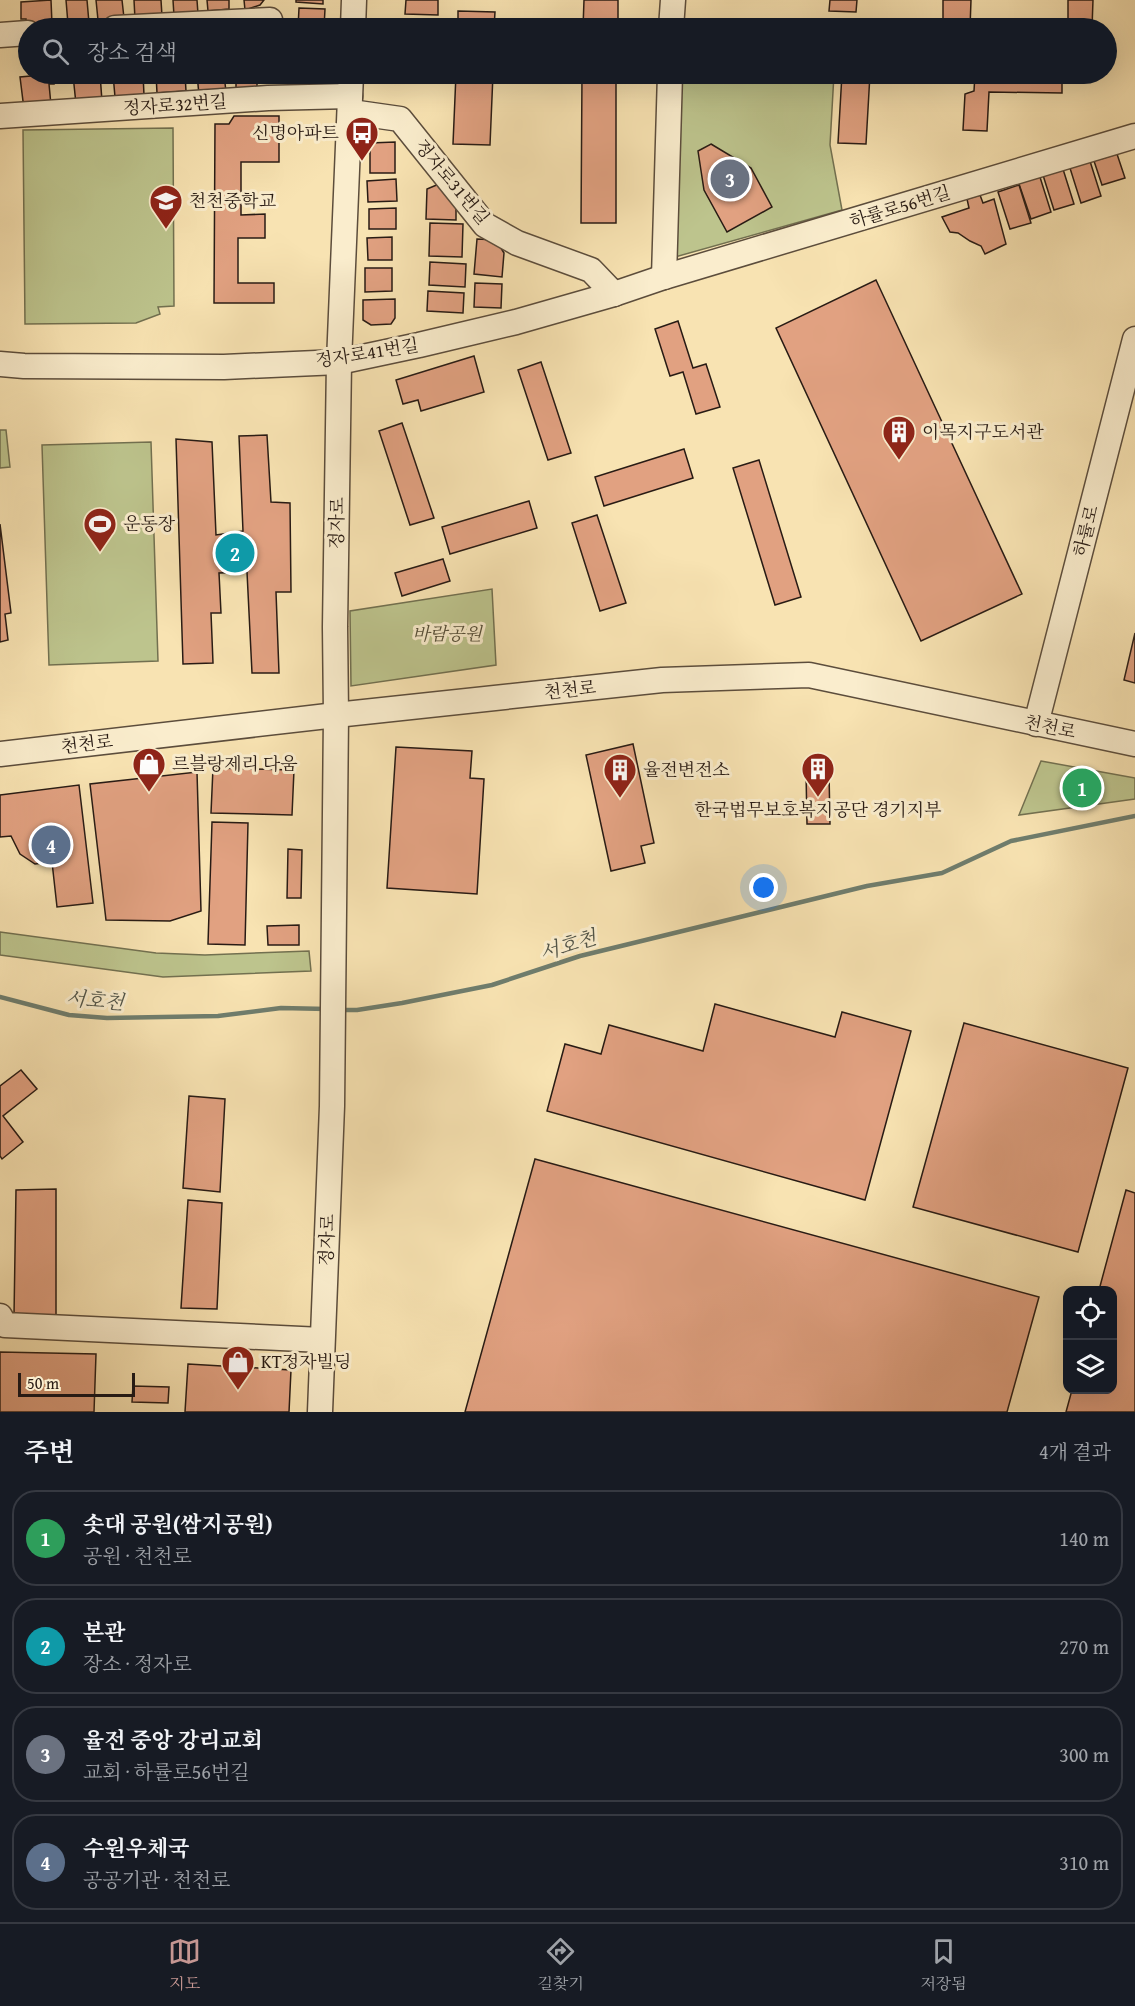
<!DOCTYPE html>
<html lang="ko">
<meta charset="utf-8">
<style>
:root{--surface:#171b24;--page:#20242c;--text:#f1f3f6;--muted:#9ea1a6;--line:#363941;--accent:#c59692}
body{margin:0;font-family:"Gentium Book Plus","Noto Serif KR",serif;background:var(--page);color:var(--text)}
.controls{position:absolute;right:18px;bottom:18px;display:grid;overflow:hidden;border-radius:12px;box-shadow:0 6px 24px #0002}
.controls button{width:54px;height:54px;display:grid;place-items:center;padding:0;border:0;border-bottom:2px solid var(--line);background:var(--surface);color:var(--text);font:30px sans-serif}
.scale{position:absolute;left:18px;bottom:15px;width:117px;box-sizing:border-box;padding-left:6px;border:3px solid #281b14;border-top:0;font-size:16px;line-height:21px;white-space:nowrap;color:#281b14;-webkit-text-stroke:4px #faedcd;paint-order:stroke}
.you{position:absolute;left:764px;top:888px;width:21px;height:21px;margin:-15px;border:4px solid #fff;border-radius:50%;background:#1a73e8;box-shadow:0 0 0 9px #1a73e833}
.badge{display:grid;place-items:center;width:39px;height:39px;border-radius:50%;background:var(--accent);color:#fff;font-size:20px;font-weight:700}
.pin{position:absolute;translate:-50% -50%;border:3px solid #fff;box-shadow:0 2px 6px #0006}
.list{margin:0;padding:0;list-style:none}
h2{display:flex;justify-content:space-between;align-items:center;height:78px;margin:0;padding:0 24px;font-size:26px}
h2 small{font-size:20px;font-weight:400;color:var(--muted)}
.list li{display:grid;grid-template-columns:39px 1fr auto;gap:18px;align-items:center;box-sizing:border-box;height:96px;margin:0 12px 12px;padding:0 12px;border:2px solid var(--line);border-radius:24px}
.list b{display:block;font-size:22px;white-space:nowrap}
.list p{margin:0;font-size:20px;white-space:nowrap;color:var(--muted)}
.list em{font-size:20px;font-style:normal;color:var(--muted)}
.icon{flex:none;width:33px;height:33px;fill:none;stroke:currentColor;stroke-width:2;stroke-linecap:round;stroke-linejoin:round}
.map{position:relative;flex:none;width:1135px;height:1412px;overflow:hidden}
.search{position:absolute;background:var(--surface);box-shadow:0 6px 24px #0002;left:18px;right:18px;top:18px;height:66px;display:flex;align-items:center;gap:15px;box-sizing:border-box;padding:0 21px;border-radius:33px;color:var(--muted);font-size:22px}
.sheet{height:510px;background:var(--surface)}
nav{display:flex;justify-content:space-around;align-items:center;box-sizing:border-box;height:84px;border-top:2px solid var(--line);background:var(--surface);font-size:16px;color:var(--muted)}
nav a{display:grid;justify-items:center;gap:3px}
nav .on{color:var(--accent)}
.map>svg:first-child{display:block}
.green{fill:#bdc48d;stroke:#727050;stroke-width:1.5}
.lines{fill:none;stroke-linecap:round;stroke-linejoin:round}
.stream{stroke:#6f7d6d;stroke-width:4.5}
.building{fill:#e1a181;stroke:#281b14;stroke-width:1.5}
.minor-casing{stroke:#5c4d3c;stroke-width:27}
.minor{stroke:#faedcd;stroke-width:24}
.labels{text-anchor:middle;stroke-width:6;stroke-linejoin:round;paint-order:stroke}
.street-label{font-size:18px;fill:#281b14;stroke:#faedcd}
.poi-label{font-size:18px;fill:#281b14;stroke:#faedcd;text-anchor:start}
.park-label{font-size:18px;font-style:italic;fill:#554e38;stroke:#faedcd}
.water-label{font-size:20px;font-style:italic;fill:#515448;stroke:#faedcd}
</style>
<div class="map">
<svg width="1135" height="1412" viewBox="0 0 1135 1412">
<rect width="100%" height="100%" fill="#f8e3b2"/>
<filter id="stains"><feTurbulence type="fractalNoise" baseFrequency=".00333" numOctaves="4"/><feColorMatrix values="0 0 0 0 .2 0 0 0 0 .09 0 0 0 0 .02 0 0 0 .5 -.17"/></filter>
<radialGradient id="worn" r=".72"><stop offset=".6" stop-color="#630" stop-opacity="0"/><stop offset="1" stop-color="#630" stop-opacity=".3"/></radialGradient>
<g class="green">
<path d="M680,21l78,7h-78z"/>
<path d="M679,74h155l-4,71 12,65 -167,47z"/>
<path d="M173,128l1,178 -16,1 2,7 -24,9 -111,1 -2,-194z"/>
<path d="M0,430h6l4,37 -10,1z"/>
<path d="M151,442l7,219 -109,4 -7,-220z"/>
<path d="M492,589l4,76 -145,21 -1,-75z"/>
<path d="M1041,761l94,17v21l-116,16z"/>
<path d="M0,932l156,21 49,2 104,-4 2,20 -148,6 -163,-22z"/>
</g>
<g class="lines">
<g class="stream">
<path d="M0,997l69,18 38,3 111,-2 63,-8 46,1"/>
<path d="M342,1010h15l45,-7 90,-18 88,-29 287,-70 75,-13 69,-32 124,-25"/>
</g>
</g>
<g class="building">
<path d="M51,0l1,24 -22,1v-3h-4v-3h-5v-17z"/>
<path d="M66,0h21l2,23 -21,1z"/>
<path d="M96,0h26l2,18 -26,2z"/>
<path d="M134,0h27l1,16 -27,3z"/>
<path d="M173,0h24l1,14 -24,2z"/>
<path d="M207,0h22v9l-21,2z"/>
<path d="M244,0h20l-4,5 -15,5z"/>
<path d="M296,0h27v4l-27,-2z"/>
<path d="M406,0h32v15l-33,-1z"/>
<path d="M584,0h34v28h-35z"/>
<path d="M830,0h27l-1,12 -27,-1z"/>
<path d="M943,0h28l-1,28h-27z"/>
<path d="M1068,0h25l-1,28h-24z"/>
<path d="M299,8l26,1 -1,19h-26z"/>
<path d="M458,11l37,1 -1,16h-36z"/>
<path d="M53,74l1,10h-5l2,21 -21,2 -7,-6 -3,-24z"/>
<path d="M100,74l2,27 -26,3 -3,-29z"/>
<path d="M113,74h30l1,21 -29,2z"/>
<path d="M156,74h29l1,17 -29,2z"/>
<path d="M197,74h27l2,18 -27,3z"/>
<path d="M236,74h28v9l-7,-1v8h-21z"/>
<path d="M294,74h33v2l-9,6h-24z"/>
<path d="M456,74h37l-3,71 -37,-1z"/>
<path d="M582,74h34v149h-35z"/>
<path d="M842,74h28l-4,70 -28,-1z"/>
<path d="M975,74h87v19l-73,-1 -2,39 -24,-1 2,-36 9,-3z"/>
<path d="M234,116h45v46h-38v53l24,-1v24h-27v45h36v20h-60l1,-179h14z"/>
<path d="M395,142v31h-25v-30z"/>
<path d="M711,144l40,24 21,39 -45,25 -23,-42 -6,-39z"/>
<path d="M1117,154l8,24 -23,7 -8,-24z"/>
<path d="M1089,158l12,38 -20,7 -12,-38z"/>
<path d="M1062,166l12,38 -20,6 -12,-38z"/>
<path d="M1039,174l12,38 -20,7 -13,-38z"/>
<path d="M396,179l1,22 -29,1 -1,-21z"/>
<path d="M439,184l17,19v17l-30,-1 1,-30z"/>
<path d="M1019,185l12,38 -21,6 -12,-37z"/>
<path d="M980,195l3,8 11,-4 12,45 -21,10 -4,-8 -11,-5 -12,-8 -8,-1 -8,-15 27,-9 -2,-9z"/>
<path d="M396,208v21h-27v-20z"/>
<path d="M430,223l33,1 -1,33 -33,-1z"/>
<path d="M392,237v23h-24l-1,-22z"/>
<path d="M477,239l19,1 8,13 -2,24 -28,-3z"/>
<path d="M430,262l36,2 -1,23 -36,-2z"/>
<path d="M365,268h27v23l-27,1z"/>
<path d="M876,280l146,314 -101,47 -145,-313z"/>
<path d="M475,283l27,1 -1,24 -27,-1z"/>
<path d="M428,291l36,2 -1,20 -36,-2z"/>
<path d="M395,299v19l-4,6 -20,1 -8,-5v-20z"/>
<path d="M678,321l15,47 13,-4 14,43 -24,7 -13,-42 -13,4 -15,-47z"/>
<path d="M474,356l10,36 -63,19 -3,-11 -15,4 -7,-24z"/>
<path d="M541,362l30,91 -23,7 -30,-90z"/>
<path d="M402,423l32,95 -24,7 -31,-94z"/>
<path d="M267,435l4,67 19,1 1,89h-15l3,81h-27l-5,-101 -28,1 2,40h-10l2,50 -30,1 -7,-225 36,3 4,93 27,-4 -4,-95z"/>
<path d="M684,449l9,29 -89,28 -9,-29z"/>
<path d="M759,460l42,137 -26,8 -42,-137z"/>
<path d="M529,501l8,27 -87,26 -8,-27z"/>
<path d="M597,515l29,88 -26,8 -28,-88z"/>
<path d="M0,524l11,89 -6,1 3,26 -8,2z"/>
<path d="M443,559l7,22 -48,15 -7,-23z"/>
<path d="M1135,633v50l-11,-3z"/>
<path d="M633,744l21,99 -13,3 4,17 -34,8 -25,-116z"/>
<path d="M396,747l76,4 -2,27 14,1 -7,115 -90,-6z"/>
<path d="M213,768l81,2 -2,45 -81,-2z"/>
<path d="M197,772l4,139 -31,10 -64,-1 -16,-136z"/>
<path d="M806,772h23l1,52h-23z"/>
<path d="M79,785l14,118 -36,4 -5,-45 -17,2 -15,-10 -9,-18 -11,1v-42z"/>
<path d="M212,822l36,1 -3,122 -37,-1z"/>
<path d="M288,849l14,1 -1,48h-14z"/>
<path d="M299,925v20h-31l-1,-19z"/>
<path d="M715,1004l120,33 7,-25 69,19 -46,169 -318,-89 18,-67 36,10 8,-29 94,26z"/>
<path d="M964,1023l164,45 -50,184 -165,-45z"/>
<path d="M21,1070l16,19 -34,27 20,26 -21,17 -2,-3v-70z"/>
<path d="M189,1096l36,3 -5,93 -37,-4z"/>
<path d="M535,1159l504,138 -32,115h-542z"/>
<path d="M56,1189v129l-42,-2 2,-126z"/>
<path d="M1126,1190l9,3v219h-69l6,-22h40v-100h-13z"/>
<path d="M188,1200l34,3 -5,106 -36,-1z"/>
<path d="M0,1352l96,2 -2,58h-94z"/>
<path d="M188,1364l103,6 -2,42h-104z"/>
<path d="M133,1386l36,1 -1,16 -36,-1z"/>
</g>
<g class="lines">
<g class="minor-casing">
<g id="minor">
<path d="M115,28l155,-8"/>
<path d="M353,28l1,-28"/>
<path d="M671,28l2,-28"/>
<path d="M0,35l28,-2"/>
<path d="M351,112l49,7 85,106 32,18 74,27 23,24"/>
<path d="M0,116l268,-18 82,-2"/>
<path d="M664,277l6,-203"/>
<path d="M0,364l24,2 200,1 115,-5 80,-17 97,-23 98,-28 50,-17 471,-141"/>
<path d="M1036,724l99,-385"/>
<path d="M0,754l336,-39 326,-35 147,-5 326,69"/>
<path d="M0,1316l5,9 317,15"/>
<path d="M320,1412l12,-306 4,-391 -1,-88 4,-265 12,-288"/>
</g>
</g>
<use href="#minor" class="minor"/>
</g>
<defs>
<g id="bus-pin" transform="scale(1.725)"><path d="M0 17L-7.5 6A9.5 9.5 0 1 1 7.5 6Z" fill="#8f2418" stroke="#faedcd"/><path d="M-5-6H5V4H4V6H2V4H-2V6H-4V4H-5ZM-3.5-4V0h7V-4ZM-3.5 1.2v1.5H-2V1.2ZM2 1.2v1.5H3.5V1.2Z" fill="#fff"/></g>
<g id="school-pin" transform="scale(1.725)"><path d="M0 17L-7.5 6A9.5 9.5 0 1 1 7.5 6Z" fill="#8f2418" stroke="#faedcd"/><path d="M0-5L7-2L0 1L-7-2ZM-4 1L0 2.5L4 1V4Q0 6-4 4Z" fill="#fff"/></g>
<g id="building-pin" transform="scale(1.725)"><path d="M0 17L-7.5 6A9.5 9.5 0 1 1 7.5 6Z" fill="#8f2418" stroke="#faedcd"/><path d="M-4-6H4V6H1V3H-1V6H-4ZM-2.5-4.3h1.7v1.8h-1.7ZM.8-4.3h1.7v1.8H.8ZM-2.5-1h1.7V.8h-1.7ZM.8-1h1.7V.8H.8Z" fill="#fff"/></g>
<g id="stadium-pin" transform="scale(1.725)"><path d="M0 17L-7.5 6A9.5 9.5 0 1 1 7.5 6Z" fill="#8f2418" stroke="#faedcd"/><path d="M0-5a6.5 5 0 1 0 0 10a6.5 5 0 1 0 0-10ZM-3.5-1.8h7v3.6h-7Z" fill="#fff"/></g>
<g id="shop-pin" transform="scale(1.725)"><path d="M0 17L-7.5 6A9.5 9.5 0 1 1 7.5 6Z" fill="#8f2418" stroke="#faedcd"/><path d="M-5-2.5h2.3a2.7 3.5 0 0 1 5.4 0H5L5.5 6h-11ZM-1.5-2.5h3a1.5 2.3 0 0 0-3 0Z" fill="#fff"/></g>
</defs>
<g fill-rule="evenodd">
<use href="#bus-pin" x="362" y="133"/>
<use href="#school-pin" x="166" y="201"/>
<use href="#building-pin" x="899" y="432"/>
<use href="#stadium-pin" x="100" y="524"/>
<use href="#shop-pin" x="149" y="764"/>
<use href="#building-pin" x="818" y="769"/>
<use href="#building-pin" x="620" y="770"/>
<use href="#shop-pin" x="238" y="1362"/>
</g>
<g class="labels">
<g class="street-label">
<text transform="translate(175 105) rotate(-4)" y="6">정자로32번길</text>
<text transform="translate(452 182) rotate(50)" y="6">정자로31번길</text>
<text transform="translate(900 207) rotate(-17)" y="6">하률로56번길</text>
<text transform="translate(367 353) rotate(-9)" y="6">정자로41번길</text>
<text transform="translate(337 523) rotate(-89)" y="6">정자로</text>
<text transform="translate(1086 531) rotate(-76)" y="6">하률로</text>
<text transform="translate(570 690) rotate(-6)" y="6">천천로</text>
<text transform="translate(1050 727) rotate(12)" y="6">천천로</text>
<text transform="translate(87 744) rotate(-7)" y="6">천천로</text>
<text transform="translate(327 1240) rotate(-88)" y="6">정자로</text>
</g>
<g class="poi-label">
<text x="339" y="139" text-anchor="end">신명아파트</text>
<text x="189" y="207">천천중학교</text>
<text x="922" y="438">이목지구도서관</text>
<text x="123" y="530">운동장</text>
<text x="172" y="770">르블랑제리 다움</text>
<text x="643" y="776">율전변전소</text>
<text x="818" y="816" text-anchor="middle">한국법무보호복지공단 경기지부</text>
<text x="261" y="1368">KT정자빌딩</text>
</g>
<g class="park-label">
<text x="447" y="640">바람공원</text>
</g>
<g class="water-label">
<text transform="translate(568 945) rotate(-17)" y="7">서호천</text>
<text transform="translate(95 1000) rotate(5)" y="7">서호천</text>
</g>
</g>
<rect width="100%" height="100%" filter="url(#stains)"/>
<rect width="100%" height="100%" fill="url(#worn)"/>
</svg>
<div class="controls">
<button><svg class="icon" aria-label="locate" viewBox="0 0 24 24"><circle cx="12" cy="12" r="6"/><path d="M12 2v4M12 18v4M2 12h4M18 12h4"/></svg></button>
<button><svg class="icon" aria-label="layers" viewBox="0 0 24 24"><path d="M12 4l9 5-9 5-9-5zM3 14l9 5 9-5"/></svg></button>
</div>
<div class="scale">50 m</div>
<div class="you"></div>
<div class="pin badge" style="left:1082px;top:788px;background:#2e9e5b">1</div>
<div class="pin badge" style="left:235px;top:553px;background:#0f9aa8">2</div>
<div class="pin badge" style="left:730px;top:179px;background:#6b7280">3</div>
<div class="pin badge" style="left:51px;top:845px;background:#5c6f8a">4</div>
<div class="search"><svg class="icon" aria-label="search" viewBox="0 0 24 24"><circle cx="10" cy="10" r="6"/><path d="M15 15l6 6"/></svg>장소 검색</div>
</div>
<section class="sheet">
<h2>주변<small>4개 결과</small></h2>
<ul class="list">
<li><span class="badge" style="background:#2e9e5b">1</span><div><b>솟대 공원(쌈지공원)</b><p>공원 · 천천로</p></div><em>140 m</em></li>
<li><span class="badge" style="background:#0f9aa8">2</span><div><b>본관</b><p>장소 · 정자로</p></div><em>270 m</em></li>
<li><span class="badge" style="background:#6b7280">3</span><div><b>율전 중앙 강리교회</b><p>교회 · 하률로56번길</p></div><em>300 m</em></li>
<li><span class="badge" style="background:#5c6f8a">4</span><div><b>수원우체국</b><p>공공기관 · 천천로</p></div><em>310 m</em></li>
</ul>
</section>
<nav>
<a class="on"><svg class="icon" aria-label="map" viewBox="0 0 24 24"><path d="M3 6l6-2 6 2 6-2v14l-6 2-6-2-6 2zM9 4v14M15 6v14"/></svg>지도</a>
<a><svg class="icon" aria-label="directions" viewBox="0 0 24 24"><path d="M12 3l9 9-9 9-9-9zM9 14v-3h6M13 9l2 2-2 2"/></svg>길찾기</a>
<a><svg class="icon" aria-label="saved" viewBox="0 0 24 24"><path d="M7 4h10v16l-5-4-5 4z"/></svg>저장됨</a>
</nav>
